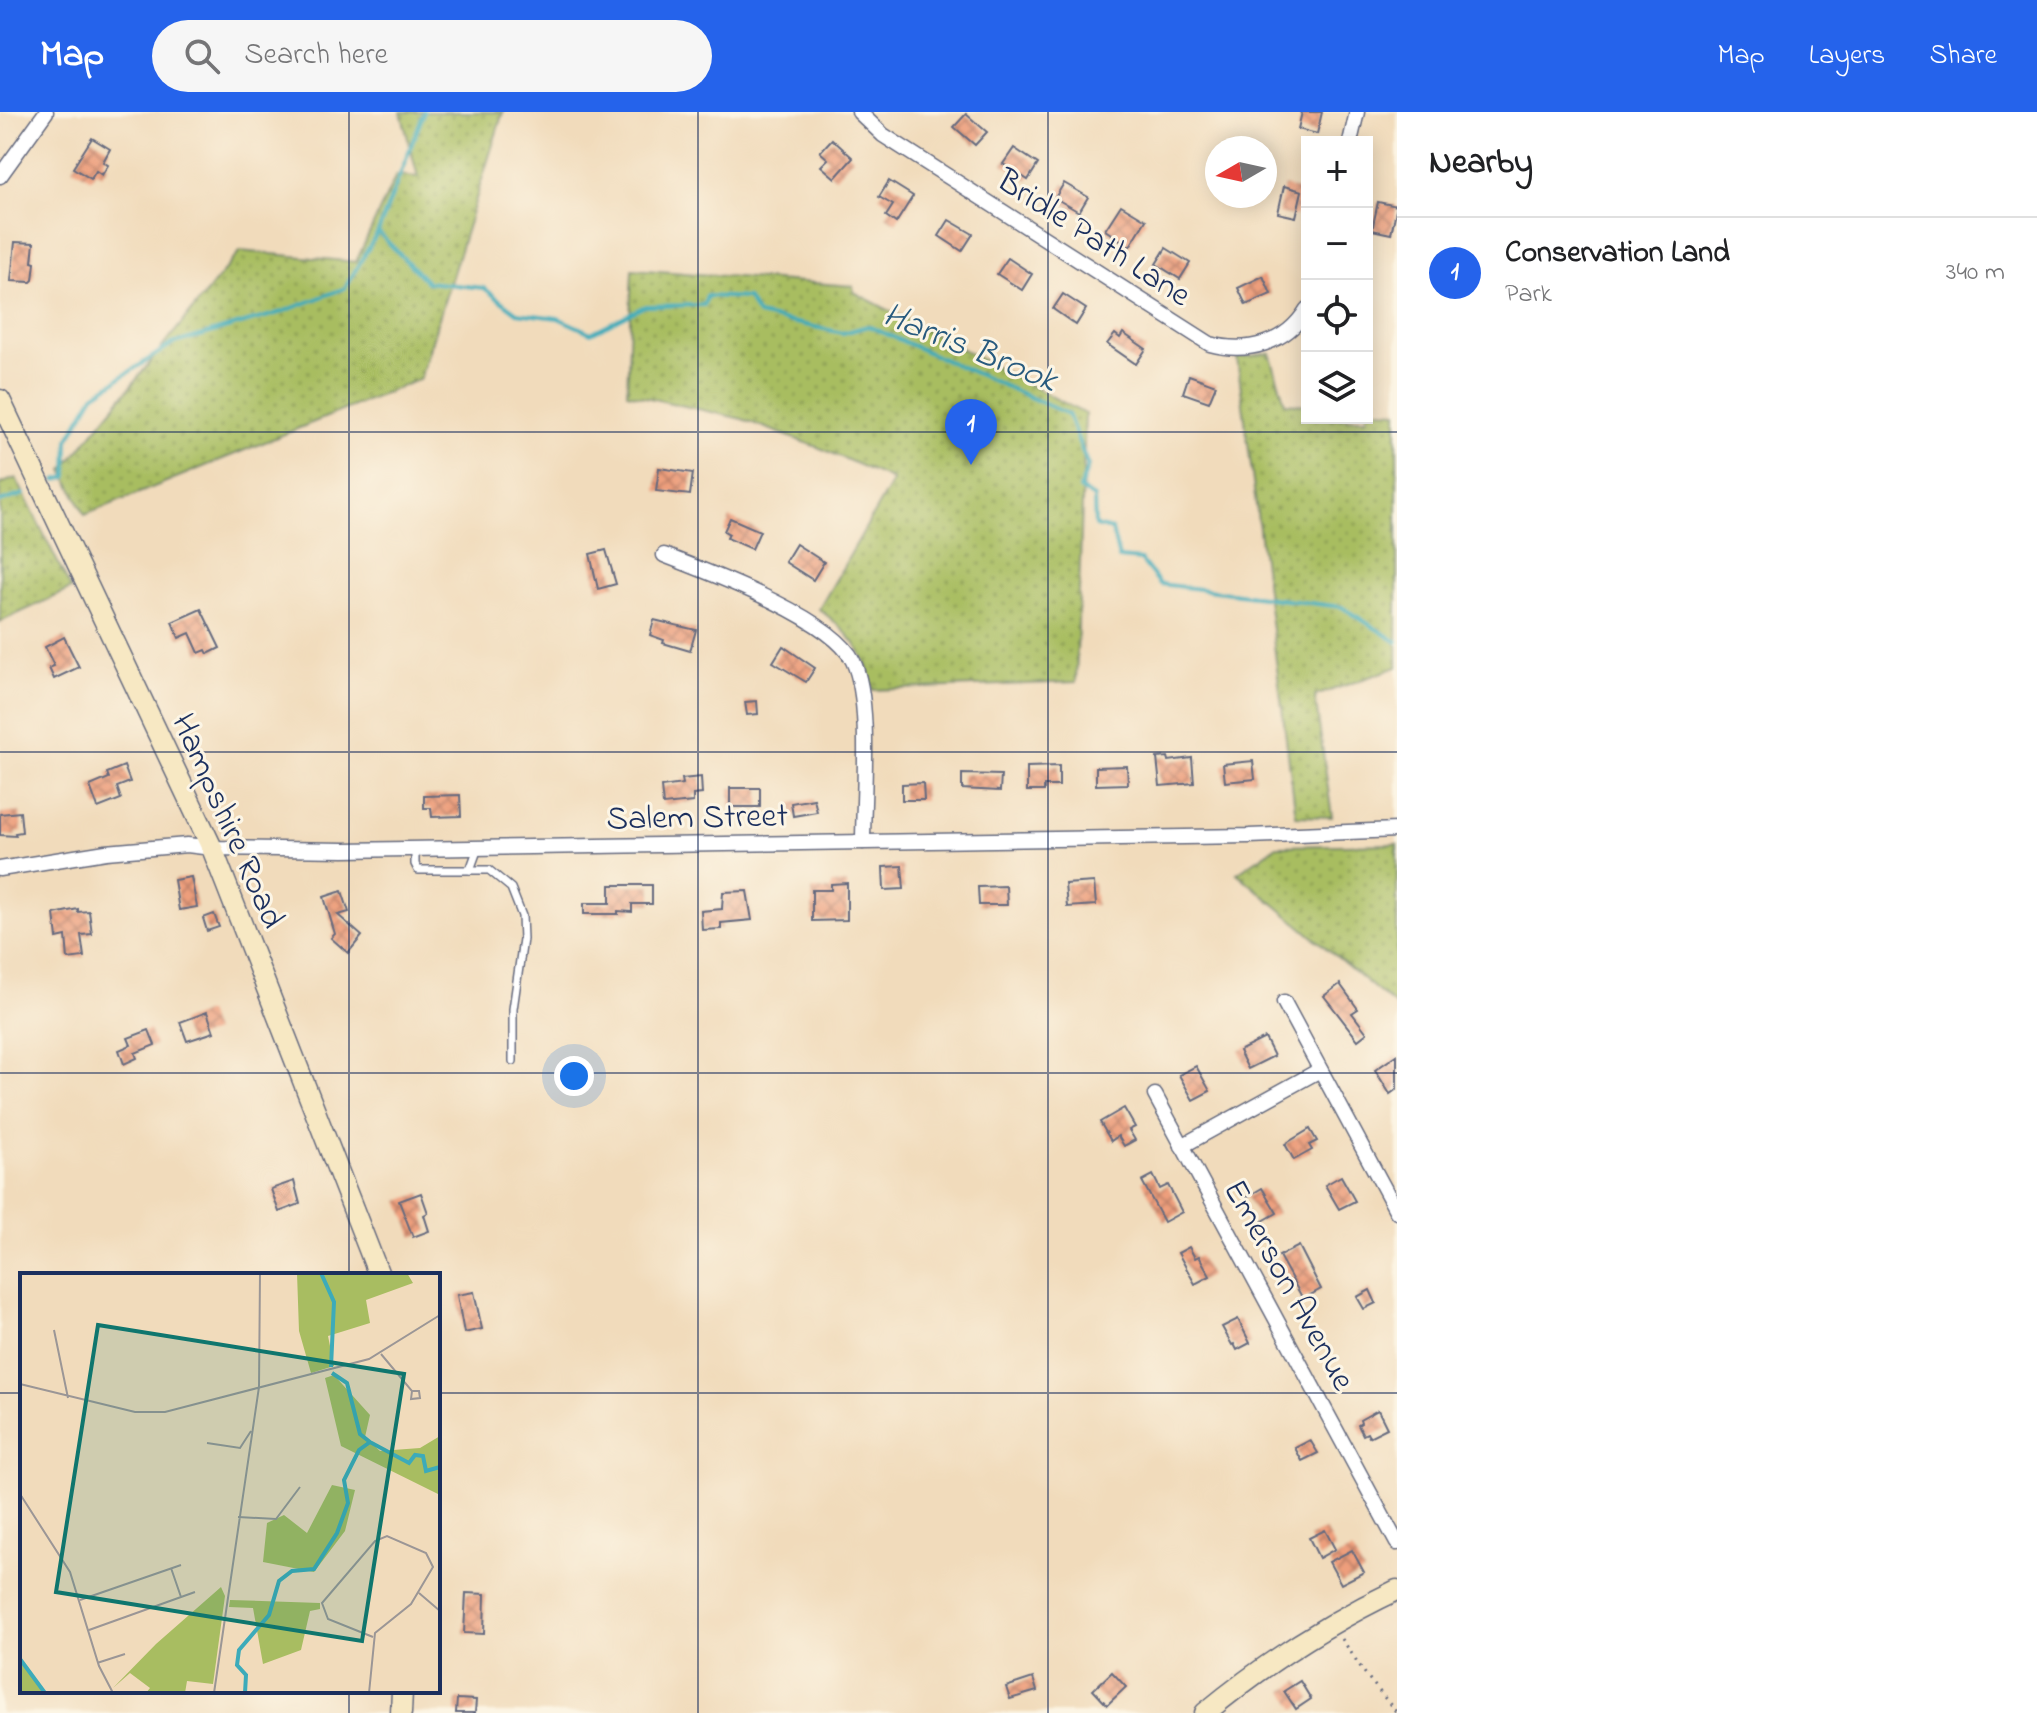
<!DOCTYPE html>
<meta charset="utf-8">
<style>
:root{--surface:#fff;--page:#f6f6f6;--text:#202124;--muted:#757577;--line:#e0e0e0;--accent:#2563eb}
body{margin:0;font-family:"Indie Flower",sans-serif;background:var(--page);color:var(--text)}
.controls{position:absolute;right:24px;top:24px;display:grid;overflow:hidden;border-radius:0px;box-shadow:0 4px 20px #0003}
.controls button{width:72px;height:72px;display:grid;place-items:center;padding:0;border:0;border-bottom:2px solid var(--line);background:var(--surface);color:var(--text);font:40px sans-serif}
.compass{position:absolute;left:1205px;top:24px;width:72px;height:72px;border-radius:50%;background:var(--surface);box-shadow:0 4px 20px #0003;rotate:261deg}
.you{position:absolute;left:574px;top:964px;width:28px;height:28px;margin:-20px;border:6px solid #fff;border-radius:50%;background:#1a73e8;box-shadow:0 0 0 12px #1a73e833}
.badge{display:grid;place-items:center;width:52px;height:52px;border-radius:50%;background:var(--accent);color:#fff;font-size:26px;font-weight:700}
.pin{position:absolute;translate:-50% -66px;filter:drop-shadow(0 2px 4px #0008)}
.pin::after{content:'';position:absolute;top:42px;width:28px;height:24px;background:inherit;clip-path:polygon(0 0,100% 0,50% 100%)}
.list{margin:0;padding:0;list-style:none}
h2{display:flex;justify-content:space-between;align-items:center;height:104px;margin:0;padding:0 32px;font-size:34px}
h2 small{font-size:26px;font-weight:400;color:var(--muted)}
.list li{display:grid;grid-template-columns:52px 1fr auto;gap:24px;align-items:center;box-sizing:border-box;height:112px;padding:0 32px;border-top:2px solid var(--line)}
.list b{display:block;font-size:30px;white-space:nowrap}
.list p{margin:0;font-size:26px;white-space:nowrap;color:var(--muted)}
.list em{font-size:26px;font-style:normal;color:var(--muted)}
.icon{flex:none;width:44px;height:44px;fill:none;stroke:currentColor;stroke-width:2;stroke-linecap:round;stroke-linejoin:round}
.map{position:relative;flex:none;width:1397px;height:1601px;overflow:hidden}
header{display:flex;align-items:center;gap:48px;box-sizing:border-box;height:112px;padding:0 40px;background:var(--accent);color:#fff}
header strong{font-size:38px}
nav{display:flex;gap:44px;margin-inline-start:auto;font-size:28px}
.search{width:560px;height:72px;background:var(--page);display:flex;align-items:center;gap:20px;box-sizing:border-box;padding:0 28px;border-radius:44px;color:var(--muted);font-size:30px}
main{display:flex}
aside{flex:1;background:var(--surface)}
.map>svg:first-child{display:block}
.park{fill:url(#park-dots);stroke:#627660;stroke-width:2}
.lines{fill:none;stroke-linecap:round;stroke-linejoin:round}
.stream{stroke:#3cabba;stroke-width:4}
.building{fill:url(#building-cross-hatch)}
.lane-casing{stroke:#666b7f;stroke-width:10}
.street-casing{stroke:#666b7f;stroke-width:17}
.secondary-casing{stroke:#666b7f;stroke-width:23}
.path{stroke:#666b7f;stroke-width:3;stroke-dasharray:2 6;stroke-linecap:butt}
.lane{stroke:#fff;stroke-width:7}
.street{stroke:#fff;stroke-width:14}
.secondary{stroke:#f7e8c3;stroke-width:20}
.grid{fill:none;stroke:#1b2f5e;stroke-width:2;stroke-opacity:0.55}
.labels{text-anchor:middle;stroke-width:6;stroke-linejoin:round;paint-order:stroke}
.street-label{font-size:34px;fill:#1b2f5e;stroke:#fcf5e5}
.water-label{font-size:36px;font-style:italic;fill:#275a7e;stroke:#fcf5e5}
.inset-river{fill:none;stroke:#3cabba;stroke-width:4}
.inset-road{fill:none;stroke:#9b9696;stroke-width:2}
.view{fill:#0f766e;fill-opacity:0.15;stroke:#0f766e;stroke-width:4}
.inset-edge{fill:none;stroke:#1b2f5e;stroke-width:4}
</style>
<header>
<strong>Map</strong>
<div class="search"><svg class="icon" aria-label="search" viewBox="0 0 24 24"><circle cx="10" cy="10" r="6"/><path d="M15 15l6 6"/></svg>Search here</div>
<nav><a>Map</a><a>Layers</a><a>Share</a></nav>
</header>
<main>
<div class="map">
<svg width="1397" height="1601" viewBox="0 0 1397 1601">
<defs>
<pattern id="park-dots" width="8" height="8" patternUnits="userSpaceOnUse" patternTransform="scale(2)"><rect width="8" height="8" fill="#a8bd61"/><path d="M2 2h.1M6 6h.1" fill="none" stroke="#889a53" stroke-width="1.8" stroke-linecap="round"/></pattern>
<pattern id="building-cross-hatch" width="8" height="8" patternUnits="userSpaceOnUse" patternTransform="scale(2)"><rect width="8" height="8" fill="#ed9e7c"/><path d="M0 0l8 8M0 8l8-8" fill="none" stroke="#bf8169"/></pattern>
</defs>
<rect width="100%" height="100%" fill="#fcf5e5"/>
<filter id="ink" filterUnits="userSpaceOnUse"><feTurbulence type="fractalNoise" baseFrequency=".0125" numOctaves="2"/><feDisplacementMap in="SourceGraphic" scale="16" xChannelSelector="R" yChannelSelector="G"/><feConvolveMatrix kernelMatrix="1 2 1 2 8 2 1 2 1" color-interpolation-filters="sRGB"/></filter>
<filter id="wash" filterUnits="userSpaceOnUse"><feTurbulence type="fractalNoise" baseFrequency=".006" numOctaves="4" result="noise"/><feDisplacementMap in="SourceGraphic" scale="32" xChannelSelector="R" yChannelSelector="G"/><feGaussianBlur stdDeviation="1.8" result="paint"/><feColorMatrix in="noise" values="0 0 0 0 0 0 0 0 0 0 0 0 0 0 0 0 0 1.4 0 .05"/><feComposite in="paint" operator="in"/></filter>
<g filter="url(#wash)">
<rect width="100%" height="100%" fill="#f1dbbb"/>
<g class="park">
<path d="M401,0h102l-83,267 -335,136 -22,-45 177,-219 116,11 40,-87 22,2z"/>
<path d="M632,157l221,17 1,6 231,122 -9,268 -203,8c-6,-38 -24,-58 -54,-81l74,-129 -68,-30 -83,-31 -115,-26z"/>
<path d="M1270,241l15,50 22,2v13h60v-9l30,2v256l-82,29 17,121 -36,-1 -59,-458z"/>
<path d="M16,366l55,111 -71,33v-138z"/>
<path d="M1397,732v163l-160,-134 40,-27z"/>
</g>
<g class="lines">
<g class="stream">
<path d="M424,0l-46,120 49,50 57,6 33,25 41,5 33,15 54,-27 59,-1 3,-9 40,2 11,17 85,18 25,-7 200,88 20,52 -8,23 14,9 1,28 17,4 7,28 22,2 19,24 182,23 55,35"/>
<path d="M56,368l11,-3 1,-37 26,-45 78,-51 110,-32 63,-24 33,-56"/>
<path d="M0,390l24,-8"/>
</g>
</g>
<g id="blocks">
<g class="building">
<path d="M1302,0h20l-5,22 -19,-5z"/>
<path d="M966,2l21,18 -12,13 -21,-18z"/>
<path d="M92,26l18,11 -7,13 5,3 -6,10 -6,-4 -5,8 -18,-11z"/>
<path d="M832,27l21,19 -18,20 -14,-12 7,-7 -8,-7z"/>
<path d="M1014,36l24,16 -10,16 -25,-16z"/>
<path d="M889,69l24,15 -17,27 -10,-7 7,-11 -14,-8z"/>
<path d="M1064,71l24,14 -9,15 -24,-14z"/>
<path d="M1284,74l18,5 -6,26 -18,-4z"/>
<path d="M1378,90l19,4 -6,28 -19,-4z"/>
<path d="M1121,93l25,15 -16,26 -25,-16z"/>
<path d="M949,108l24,14 -11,17 -23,-15z"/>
<path d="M15,130l19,1 -2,19 3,1 -2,17 -2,2 -20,-1z"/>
<path d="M1166,136l24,15 -10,16 -24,-15z"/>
<path d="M1008,146l24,16 -10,16 -25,-16z"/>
<path d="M1263,164l8,18 -25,11 -8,-17z"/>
<path d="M1063,182l23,15 -10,16 -23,-16z"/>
<path d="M1123,221l23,16 -10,15 -29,-20 8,-10 5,4z"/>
<path d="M1189,263l27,10 -7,17 -26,-9z"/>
<path d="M659,356l34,5 -3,22 -34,-4z"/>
<path d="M730,406l30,13 -8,18 -25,-11 2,-4 -5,-3z"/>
<path d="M796,432l28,18 -11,18 -28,-18z"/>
<path d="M606,438l10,34 -18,5 -8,-35z"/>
<path d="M201,497l19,39 -12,6 -2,-4 -7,3 -9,-20 -11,5 -7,-16z"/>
<path d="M654,508l42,10 -6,21 -27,-8 1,-3 -14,-5z"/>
<path d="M64,525l15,30 -25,12 -5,-11 5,-2 -9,-19z"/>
<path d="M783,534l32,22 -9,14 -33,-20z"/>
<path d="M757,589l1,13 -11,1 -2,-13z"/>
<path d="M1168,645l1,4 23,-3 2,25 -34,3 -3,-28z"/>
<path d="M1253,649l2,18 -30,3 -2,-18z"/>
<path d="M124,654l6,16 -13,5 4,12 -23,9 -8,-22 19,-8 -2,-5z"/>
<path d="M1059,654v20h-15v5h-17v-24z"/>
<path d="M1127,654l1,18 -32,1v-18z"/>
<path d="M962,662l39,1 -1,16 -38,-2z"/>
<path d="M701,665l1,17 -9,1v7l-30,3 -2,-18 22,-3 -1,-5z"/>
<path d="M923,671l1,17h-22v-16z"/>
<rect x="730" y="676" width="30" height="19"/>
<path d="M460,683l1,21 -29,1 -1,-9h-7v-12z"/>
<path d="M814,687l3,13 -24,4 -2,-13z"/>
<path d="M20,700l2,20 -7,1 1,3 -16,-1v-21z"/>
<path d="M902,754l2,23 -20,1 -1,-23z"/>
<path d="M191,765l6,30 -18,3 -5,-30z"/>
<path d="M1094,770l2,23 -29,2 -2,-23z"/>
<path d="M847,771v37l-35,1v-31h19v-6z"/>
<path d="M610,773h42v19h-20v8l-14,-1v3h-34v-11h26z"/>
<path d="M1006,774l1,19h-28l-1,-18z"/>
<path d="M342,779l7,21 -11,3 24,21 -14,17 -17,-15 4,-4 -11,-37z"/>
<path d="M747,779l5,29 -31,3v6l-19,1 -1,-19 21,-2 1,-17z"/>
<path d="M78,797v3l11,-1 3,23 -11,1 3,22 -16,2 -2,-23 -9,2 -3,-24z"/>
<path d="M214,802l5,13 -12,4 -4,-13z"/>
<path d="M1340,872l18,25 -6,4 15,20 -9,7 -34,-44z"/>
<path d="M207,900l7,20 -27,9 -7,-19z"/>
<path d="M149,918l6,15 -20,8 2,5 -13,6 -5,-14 12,-5 -3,-7z"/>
<path d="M1265,926l9,18 -26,13 -9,-18z"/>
<path d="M1397,943v34l-7,5 -15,-24z"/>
<path d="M1196,954l14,25 -17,9 -14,-25z"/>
<path d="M1124,996l11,19 -6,3 6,10 -11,6 -6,-10 -7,5 -11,-19z"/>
<path d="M1310,1017l7,12 -8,4 3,5 -18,10 -9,-16z"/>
<path d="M1153,1063l7,14 8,-4 14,27 -18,10 -22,-41z"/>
<path d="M1341,1064l14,25 -16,8 -14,-24z"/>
<path d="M294,1069l6,23 -21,8 -8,-23z"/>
<path d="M1262,1076l15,25 -16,9 -14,-25z"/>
<path d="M421,1081l7,20 -4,2 5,16 -16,6 -14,-36z"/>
<path d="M1299,1134l22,43 -18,10 -24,-43z"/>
<path d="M1189,1135l6,11 4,-2 11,20 -15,8 -17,-31z"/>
<path d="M1370,1178l6,13 -12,6 -7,-12z"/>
<path d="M474,1180l8,37 -18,4 -7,-38z"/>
<path d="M1238,1207l12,24 -13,7 -3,-6 -2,1 -10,-18z"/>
<path d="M1378,1298l9,18 -18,9 -2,-4 -4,2 -5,-10 3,-2 -1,-3z"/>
<path d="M1310,1328l8,13 -16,8 -7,-13z"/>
<path d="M1325,1418l10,19 -16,9 -10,-20z"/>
<path d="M1352,1438l12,22 -23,12 -12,-22z"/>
<path d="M466,1481l19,1 -1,40 -20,-1z"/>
<path d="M1112,1560l14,15 -19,18 -14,-15z"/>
<path d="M1033,1566l4,13 -27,8 -4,-12z"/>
<path d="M1300,1569l11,18 -15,10 -12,-18z"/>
<path d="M457,1587l19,1 -1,13h-19z"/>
</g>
</g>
</g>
<g filter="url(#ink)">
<use href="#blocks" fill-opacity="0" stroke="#666b7f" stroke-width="2"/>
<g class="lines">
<g class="lane-casing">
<g id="lane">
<path d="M415,737v15l3,6h71l22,18 11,28 1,23 -10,70v52"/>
<path d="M470,758l8,-22"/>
</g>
</g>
<g class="street-casing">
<g id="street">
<path d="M859,0l24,23 327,209c37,10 76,0 97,-35"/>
<path d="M1350,30l7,-30"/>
<path d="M0,64l46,-64"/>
<path d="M664,443c44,17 169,63 189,106 19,40 10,134 10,181"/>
<path d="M0,757l106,-17 81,-7 25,3 132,2 905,-14 148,-6"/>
<path d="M1284,890l113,210"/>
<path d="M1155,983l242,448"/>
<path d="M1182,1034l138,-76"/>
</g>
</g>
<g class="secondary-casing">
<g id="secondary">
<path d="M0,288l212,448 167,427"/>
<path d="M401,1601l1,-22"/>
<path d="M1205,1601c59,-49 122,-90 192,-123"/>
</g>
</g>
<path class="path" d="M1342,1527l24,36 31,38"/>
<use href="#lane" class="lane"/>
<use href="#street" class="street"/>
<use href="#secondary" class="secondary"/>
</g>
</g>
<path class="grid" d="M349,0v1163M698,0v1601M1048,0v1601M0,320h1397M0,640h1397M0,961h1397M0,1281h22M438,1281h959M349,1579v22"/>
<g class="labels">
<g class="street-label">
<text transform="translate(1095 124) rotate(33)" y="12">Bridle Path Lane</text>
<text transform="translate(697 703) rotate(-1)" y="12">Salem Street</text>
<text transform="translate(230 708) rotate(66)" y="12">Hampshire Road</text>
<text transform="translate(1291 1172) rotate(61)" y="12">Emerson Avenue</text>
</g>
<g class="water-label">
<text transform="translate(971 233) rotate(22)" y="13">Harris Brook</text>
</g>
</g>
<g transform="translate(20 1161)">
<rect width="420" height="420" fill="#f1dbbb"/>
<path d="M277,0h110l6,10 -47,17 4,23 -42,13 6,30 -23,7 -12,-42zM314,102l36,40 -5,22 15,14 40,-3 20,-12v59l-99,-49 -16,-68zM312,212l23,5 -10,41 -31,41 -51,-10 4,-39 17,-8 23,18zM201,314l4,9 -12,88 -26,-3 -2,12h-39l4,-5 -20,-15 -17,15 43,-44zM210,327l90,3v6l-10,2 -9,39 -38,14 -10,-56 -24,-1zM0,388l24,32h-24z" fill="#a8bd61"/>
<path class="inset-river" d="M301,0l13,29 -3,65M312,100l15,10 13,51 10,8M0,386l25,34M225,420l1,-18 -9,-10 2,-15 30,-35 10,-34 13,-10 22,-2 23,-36 11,-30 -4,-23 15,-30 11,-8 39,21 6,-8 8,1 3,15 14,-4"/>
<path class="inset-road" d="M34,57l14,68M361,81l31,37 -1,8 9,-1 -1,-7h-7M0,111l115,28h30l204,-53 71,-44M187,170l33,5 11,-17M0,221l50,78 29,94 14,27M218,244l38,2 24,-32M151,295l10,29M399,320l21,18M60,327l101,-35M69,357l106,-38M77,390l28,-9M194,420l45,-306 1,-114M349,420l6,-60 36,-29 22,-37 -7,-14 -39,-17 -12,5 -53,62 6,16 45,18"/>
<path class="view" d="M78,52l306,49 -42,267 -306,-49z"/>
<rect width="420" height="420" class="inset-edge"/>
</g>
</svg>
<div class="controls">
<button>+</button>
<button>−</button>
<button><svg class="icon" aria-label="locate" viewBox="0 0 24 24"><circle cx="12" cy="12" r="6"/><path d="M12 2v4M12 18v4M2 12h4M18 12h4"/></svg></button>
<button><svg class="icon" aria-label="layers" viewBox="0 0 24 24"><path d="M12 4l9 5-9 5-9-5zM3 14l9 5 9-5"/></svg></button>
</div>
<svg class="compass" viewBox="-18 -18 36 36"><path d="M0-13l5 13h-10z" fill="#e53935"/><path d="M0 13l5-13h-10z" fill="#757577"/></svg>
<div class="you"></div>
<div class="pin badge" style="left:971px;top:353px">1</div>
</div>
<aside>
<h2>Nearby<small></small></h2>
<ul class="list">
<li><span class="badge">1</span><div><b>Conservation Land</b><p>Park</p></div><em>340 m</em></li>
</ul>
</aside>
</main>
